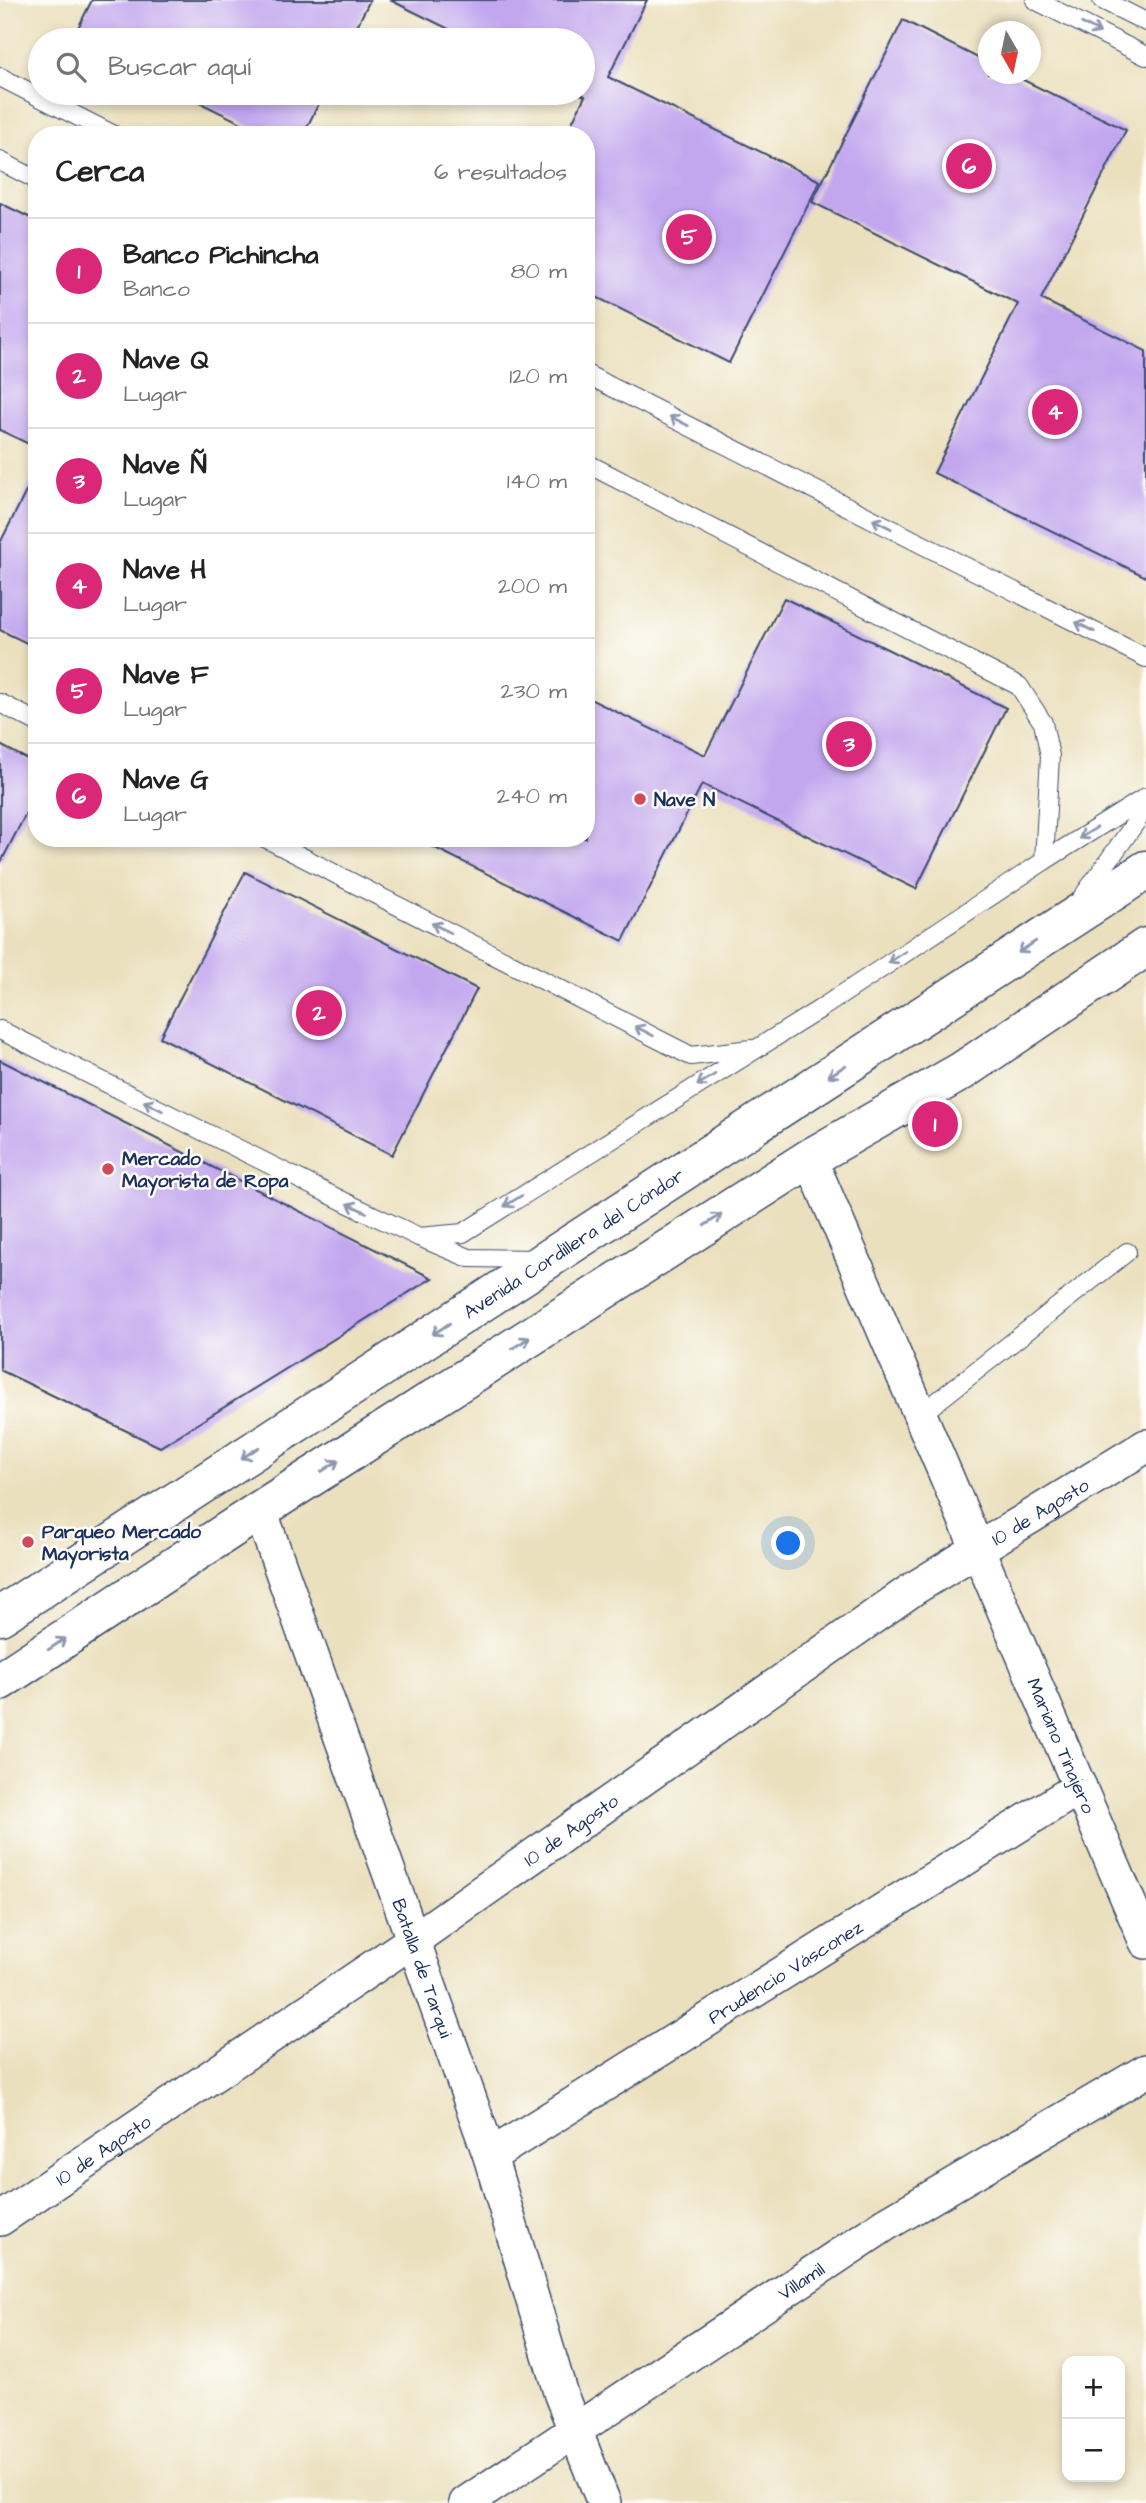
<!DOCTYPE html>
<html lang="es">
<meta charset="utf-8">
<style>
:root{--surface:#fff;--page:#f2f2f2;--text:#222;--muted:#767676;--line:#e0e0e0;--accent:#db2777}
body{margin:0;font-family:"Architects Daughter",sans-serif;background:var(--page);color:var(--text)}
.controls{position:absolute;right:21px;bottom:21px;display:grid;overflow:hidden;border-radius:14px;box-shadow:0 4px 10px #0003}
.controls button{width:63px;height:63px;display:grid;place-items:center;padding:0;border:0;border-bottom:2px solid var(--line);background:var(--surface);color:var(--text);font:35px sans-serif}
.compass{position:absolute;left:978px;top:21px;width:63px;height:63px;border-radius:50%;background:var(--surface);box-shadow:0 4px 10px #0003;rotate:171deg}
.you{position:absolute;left:789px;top:1544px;width:24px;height:24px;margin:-18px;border:5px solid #fff;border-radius:50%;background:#1a73e8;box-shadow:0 0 0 10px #1a73e833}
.badge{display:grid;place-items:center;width:46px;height:46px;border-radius:50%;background:var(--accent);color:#fff;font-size:23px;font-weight:700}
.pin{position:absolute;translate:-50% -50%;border:4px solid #fff;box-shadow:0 2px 7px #0006}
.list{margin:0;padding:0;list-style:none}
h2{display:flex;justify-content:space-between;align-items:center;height:91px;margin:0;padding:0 28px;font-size:30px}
h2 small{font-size:23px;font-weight:400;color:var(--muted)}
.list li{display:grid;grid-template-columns:46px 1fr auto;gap:21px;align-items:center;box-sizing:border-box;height:105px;padding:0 28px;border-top:2px solid var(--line)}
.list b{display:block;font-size:26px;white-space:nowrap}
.list p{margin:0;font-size:23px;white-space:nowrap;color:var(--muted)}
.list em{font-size:23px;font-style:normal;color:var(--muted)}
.icon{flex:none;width:38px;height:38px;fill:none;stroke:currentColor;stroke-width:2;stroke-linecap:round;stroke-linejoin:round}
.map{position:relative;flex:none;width:1146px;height:2503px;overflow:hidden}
.search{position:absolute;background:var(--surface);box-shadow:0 4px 10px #0003;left:28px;top:28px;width:567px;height:77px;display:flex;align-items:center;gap:18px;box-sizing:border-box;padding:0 24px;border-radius:38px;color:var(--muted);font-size:26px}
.panel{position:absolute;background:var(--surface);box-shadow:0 4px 10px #0003;left:28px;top:126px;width:567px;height:721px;border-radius:28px}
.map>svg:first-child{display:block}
.building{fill:#c2a7ef}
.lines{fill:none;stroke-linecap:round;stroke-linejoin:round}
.service-casing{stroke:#3a4a6c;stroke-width:20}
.minor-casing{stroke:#3a4a6c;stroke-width:36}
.tertiary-casing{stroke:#3a4a6c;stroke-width:41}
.service{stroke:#fff;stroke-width:18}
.minor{stroke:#fff;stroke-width:33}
.tertiary{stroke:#fff;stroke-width:38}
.oneway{stroke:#8d97ae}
.poi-dot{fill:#d1495b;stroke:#fdfcf7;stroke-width:2.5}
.labels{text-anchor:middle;stroke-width:5;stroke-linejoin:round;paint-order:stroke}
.poi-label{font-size:19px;font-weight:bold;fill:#1b2f5e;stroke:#fdfcf7;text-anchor:start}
.street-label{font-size:19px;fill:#1b2f5e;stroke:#fdfcf7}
</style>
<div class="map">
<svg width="1146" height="2503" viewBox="0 0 1146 2503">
<rect width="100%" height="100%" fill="#fdfcf7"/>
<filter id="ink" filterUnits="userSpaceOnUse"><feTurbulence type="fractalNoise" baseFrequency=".0143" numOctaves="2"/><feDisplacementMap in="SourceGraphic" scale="14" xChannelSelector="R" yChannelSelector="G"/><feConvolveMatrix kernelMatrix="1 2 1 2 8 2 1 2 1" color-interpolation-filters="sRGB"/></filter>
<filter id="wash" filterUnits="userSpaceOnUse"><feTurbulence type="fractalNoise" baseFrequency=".00686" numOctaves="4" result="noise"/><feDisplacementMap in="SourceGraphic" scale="28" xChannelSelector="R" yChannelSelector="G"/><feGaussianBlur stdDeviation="1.57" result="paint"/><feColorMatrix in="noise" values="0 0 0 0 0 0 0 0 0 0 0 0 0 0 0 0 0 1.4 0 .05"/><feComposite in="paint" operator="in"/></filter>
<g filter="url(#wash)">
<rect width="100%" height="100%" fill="#ebe0be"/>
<g id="blocks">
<g class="building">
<path d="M92,0h278l-20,40h-278z"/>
<path d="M390,0h257l-39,77 212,104 -91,182 -143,-71v-157h-20l19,-39 -7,-3h5v-53h-112z"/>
<path d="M903,20l85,43v11h23l115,56 -85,169 105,52v226l-212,-104 84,-169 -206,-102z"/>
<path d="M180,93h144l-21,42h-37z"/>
<path d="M0,203l37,18v227l-37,-18z"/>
<path d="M37,470v178l-37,-18v-87z"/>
<path d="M784,598l222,110 -90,181 -214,-105 -79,157 -208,-103h171v-141l119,58z"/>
<path d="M0,745l37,19v28l-37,72z"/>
<path d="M245,872l232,117 -85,166 -232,-118z"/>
<path d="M0,1060l432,218 -272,169 -160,-77z"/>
</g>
</g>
</g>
<g filter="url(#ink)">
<use href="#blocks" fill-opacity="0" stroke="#3a4a6c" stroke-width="2"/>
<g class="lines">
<g class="service-casing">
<g id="service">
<path d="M1035,0l111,56"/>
<path d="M1102,0l44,22"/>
<path d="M0,77l114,58"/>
<path d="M0,161l37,19"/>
<path d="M586,374l560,284"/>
<path d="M586,463l433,223 24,37 7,33 -6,105"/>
<path d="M0,703l37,19"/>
<path d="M265,838l426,218 60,-7"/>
<path d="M1081,899l65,-91"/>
<path d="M0,1030l347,173 72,34 50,21 69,1"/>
<path d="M419,1237l44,-4 357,-224 224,-148 102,-64"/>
<path d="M920,1415l207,-163"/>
</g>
</g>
<g class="minor-casing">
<g id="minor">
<path id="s1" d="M810,1158l336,784"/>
<path id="s2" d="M260,1510l230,646 71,239 43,108"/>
<path id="s3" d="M490,2156l590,-369"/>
<path id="s4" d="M0,2219l412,-278 501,-352 233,-143"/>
<path id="s5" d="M466,2503l420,-279 260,-153"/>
</g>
</g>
<g class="tertiary-casing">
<g id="tertiary">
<path id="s6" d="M0,1616l1146,-746"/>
<path d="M0,1681l260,-171 550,-352 152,-87 184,-124"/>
</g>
</g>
<use href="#service" class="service"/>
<use href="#minor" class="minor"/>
<use href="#tertiary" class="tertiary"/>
</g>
<defs><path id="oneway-shaft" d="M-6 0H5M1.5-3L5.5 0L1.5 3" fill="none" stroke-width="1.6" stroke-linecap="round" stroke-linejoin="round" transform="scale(1.75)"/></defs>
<g class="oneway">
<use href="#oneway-shaft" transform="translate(1091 28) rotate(27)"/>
<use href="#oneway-shaft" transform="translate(679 421) rotate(-153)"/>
<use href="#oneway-shaft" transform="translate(882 524) rotate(-153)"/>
<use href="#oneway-shaft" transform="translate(1085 627) rotate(-153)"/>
<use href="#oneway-shaft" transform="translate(1088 833) rotate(148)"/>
<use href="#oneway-shaft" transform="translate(441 928) rotate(-153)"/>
<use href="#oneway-shaft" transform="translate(1027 947) rotate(147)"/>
<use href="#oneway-shaft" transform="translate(897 957) rotate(147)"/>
<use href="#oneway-shaft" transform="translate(644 1031) rotate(-153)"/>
<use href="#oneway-shaft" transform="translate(837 1071) rotate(147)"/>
<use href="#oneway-shaft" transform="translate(706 1080) rotate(148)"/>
<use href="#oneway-shaft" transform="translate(153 1106) rotate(-153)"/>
<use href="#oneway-shaft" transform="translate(513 1201) rotate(148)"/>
<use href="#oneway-shaft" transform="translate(357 1208) rotate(-155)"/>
<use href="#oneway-shaft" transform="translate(713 1220) rotate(-33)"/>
<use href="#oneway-shaft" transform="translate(441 1329) rotate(147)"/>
<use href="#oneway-shaft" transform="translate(521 1343) rotate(-33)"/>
<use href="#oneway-shaft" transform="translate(250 1453) rotate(147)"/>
<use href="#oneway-shaft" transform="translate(330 1466) rotate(-33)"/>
<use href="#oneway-shaft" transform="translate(57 1644) rotate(-33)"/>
</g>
</g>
<g class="poi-dot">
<circle cx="640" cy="799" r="7"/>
<circle cx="108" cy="1169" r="7"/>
<circle cx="28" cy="1542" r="7"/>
</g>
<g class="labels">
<g class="poi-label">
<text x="654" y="806">Nave N</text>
<text x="122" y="1165">Mercado<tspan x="122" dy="22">Mayorista de Ropa</tspan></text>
<text x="42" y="1538">Parqueo Mercado<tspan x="42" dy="22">Mayorista</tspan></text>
</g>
<g class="street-label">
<text dy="7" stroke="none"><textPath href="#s6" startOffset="684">Avenida Cordillera del Cóndor</textPath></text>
<text dy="7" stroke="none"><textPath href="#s4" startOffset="1258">10 de Agosto</textPath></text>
<text dy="7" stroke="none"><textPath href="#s1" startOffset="639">Mariano Tinajero</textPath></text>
<text dy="7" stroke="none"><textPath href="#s4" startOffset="691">10 de Agosto</textPath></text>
<text dy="7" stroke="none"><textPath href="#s2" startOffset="486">Batalla de Tarqui</textPath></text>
<text dy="7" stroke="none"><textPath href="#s3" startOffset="348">Prudencio Vásconez</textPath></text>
<text dy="7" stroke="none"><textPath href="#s4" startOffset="124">10 de Agosto</textPath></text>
<text dy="7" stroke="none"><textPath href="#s5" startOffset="402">Villamil</textPath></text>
</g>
</g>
</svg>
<div class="controls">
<button>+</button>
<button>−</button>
</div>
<svg class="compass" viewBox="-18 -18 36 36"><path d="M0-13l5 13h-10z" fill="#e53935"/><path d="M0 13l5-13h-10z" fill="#767676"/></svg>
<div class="you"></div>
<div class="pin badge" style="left:935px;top:1124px">1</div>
<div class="pin badge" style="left:319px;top:1013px">2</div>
<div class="pin badge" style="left:849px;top:744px">3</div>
<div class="pin badge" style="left:1055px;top:412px">4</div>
<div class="pin badge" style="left:689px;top:237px">5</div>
<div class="pin badge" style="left:969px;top:166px">6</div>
<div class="search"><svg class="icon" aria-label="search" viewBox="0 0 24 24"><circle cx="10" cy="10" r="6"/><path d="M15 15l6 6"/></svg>Buscar aquí</div>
<section class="panel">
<h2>Cerca<small>6 resultados</small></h2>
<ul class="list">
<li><span class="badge">1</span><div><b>Banco Pichincha</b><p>Banco</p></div><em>80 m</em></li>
<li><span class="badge">2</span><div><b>Nave Q</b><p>Lugar</p></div><em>120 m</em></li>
<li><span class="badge">3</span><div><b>Nave Ñ</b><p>Lugar</p></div><em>140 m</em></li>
<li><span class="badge">4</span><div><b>Nave H</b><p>Lugar</p></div><em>200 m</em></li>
<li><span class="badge">5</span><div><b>Nave F</b><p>Lugar</p></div><em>230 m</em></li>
<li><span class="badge">6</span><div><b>Nave G</b><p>Lugar</p></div><em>240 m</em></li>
</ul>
</section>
</div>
